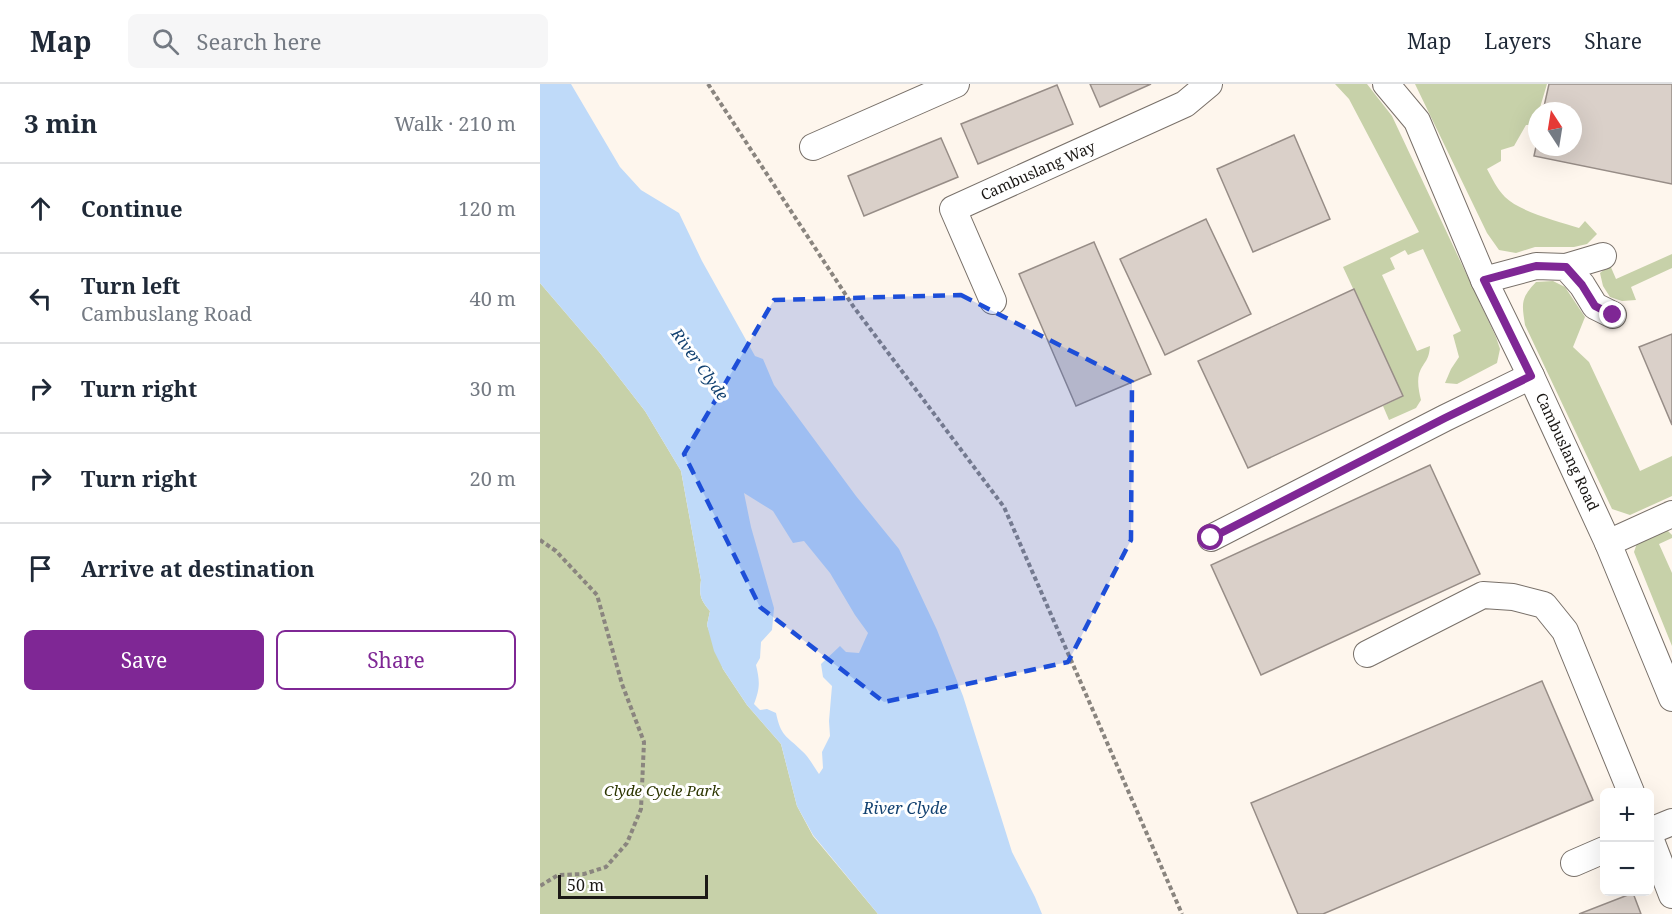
<!DOCTYPE html>
<meta charset="utf-8">
<style>
:root{--surface:#fff;--page:#f6f6f7;--text:#1f2937;--muted:#747a83;--line:#e0e1e3;--accent:#7f2795}
body{margin:0;font-family:"Noto Serif",serif;background:var(--page);color:var(--text)}
.controls{position:absolute;right:18px;bottom:18px;display:grid;overflow:hidden;border-radius:9px;box-shadow:0 6px 24px #0002}
.controls button{width:54px;height:54px;display:grid;place-items:center;padding:0;border:0;border-bottom:2px solid var(--line);background:var(--surface);color:var(--text);font:30px sans-serif}
.compass{position:absolute;left:988px;top:18px;width:54px;height:54px;border-radius:50%;background:var(--surface);box-shadow:0 6px 24px #0002;rotate:348deg}
.scale{position:absolute;left:18px;bottom:15px;width:150px;box-sizing:border-box;padding-left:6px;border:3px solid #1c1916;border-top:0;font-size:16px;line-height:21px;white-space:nowrap;color:#1c1916;-webkit-text-stroke:4px #fff;paint-order:stroke}
.stop{position:absolute;width:18px;height:18px;margin:-14px;border:4px solid #7f2795;border-radius:50%;background:#fff}
.stop.end{background:#7f2795;border-color:#fff;box-shadow:0 2px 6px #0008}
.list{margin:0;padding:0;list-style:none}
h2{display:flex;justify-content:space-between;align-items:center;height:78px;margin:0;padding:0 24px;font-size:26px}
h2 small{font-size:20px;font-weight:400;color:var(--muted)}
.list li{display:grid;grid-template-columns:39px 1fr auto;gap:18px;align-items:center;box-sizing:border-box;height:90px;padding:0 24px;border-top:2px solid var(--line)}
.list b{display:block;font-size:22px;white-space:nowrap}
.list p{margin:0;font-size:20px;white-space:nowrap;color:var(--muted)}
.list em{font-size:20px;font-style:normal;color:var(--muted)}
.actions{display:flex;gap:12px;padding:18px 24px}
.actions a{flex:1;padding:14px 0;border:2px solid var(--accent);border-radius:9px;text-align:center;font-size:21px;color:var(--accent)}
.actions .main{background:var(--accent);color:#fff}
.icon{flex:none;width:33px;height:33px;fill:none;stroke:currentColor;stroke-width:2;stroke-linecap:round;stroke-linejoin:round}
.map{position:relative;flex:none;width:1132px;height:830px;overflow:hidden}
header{display:flex;align-items:center;gap:36px;box-sizing:border-box;height:84px;padding:0 30px;background:var(--surface);border-bottom:2px solid var(--line)}
header strong{font-size:28px}
nav{display:flex;gap:33px;margin-inline-start:auto;font-size:21px}
.search{width:420px;height:54px;background:var(--page);display:flex;align-items:center;gap:15px;box-sizing:border-box;padding:0 21px;border-radius:9px;color:var(--muted);font-size:22px}
main{display:flex}
aside{flex:1;background:var(--surface)}
.map>svg:first-child{display:block}
.green{fill:#c7d1a9}
.water{fill:#bfdaf9;fill-rule:evenodd}
.building{fill:#dad0c9;stroke:#978d87;stroke-width:1.5}
.lines{fill:none;stroke-linecap:round;stroke-linejoin:round}
.minor-casing{stroke:#787069;stroke-width:28}
.path{stroke:#8a857f;stroke-width:4;stroke-dasharray:4.5 3;stroke-linecap:butt}
.minor{stroke:#fff;stroke-width:26}
.route{stroke:#7f2795;stroke-width:8}
.marked{fill:#1d4ed8;fill-opacity:0.2;stroke:#1d4ed8;stroke-width:4.5;stroke-dasharray:12 8;stroke-linejoin:round}
.labels{text-anchor:middle;stroke-width:6;stroke-linejoin:round;paint-order:stroke}
.street-label{font-size:15px;fill:#1c1916;stroke:#fff}
.park-label{font-size:15px;font-style:italic;fill:#2c3500;stroke:#fff}
.water-label{font-size:16px;font-style:italic;fill:#124170;stroke:#fff}
</style>
<header>
<strong>Map</strong>
<div class="search"><svg class="icon" aria-label="search" viewBox="0 0 24 24"><circle cx="10" cy="10" r="6"/><path d="M15 15l6 6"/></svg>Search here</div>
<nav><a>Map</a><a>Layers</a><a>Share</a></nav>
</header>
<main>
<aside>
<h2>3 min<small>Walk · 210 m</small></h2>
<ul class="list">
<li><svg class="icon" aria-label="ahead" viewBox="0 0 24 24"><path d="M12 20V5M6 11l6-6 6 6"/></svg><div><b>Continue</b></div><em>120 m</em></li>
<li><svg class="icon" aria-label="left" viewBox="0 0 24 24"><path d="M17 20v-9H6M10 6l-5 5 5 5"/></svg><div><b>Turn left</b><p>Cambuslang Road</p></div><em>40 m</em></li>
<li><svg class="icon" aria-label="right" viewBox="0 0 24 24"><path d="M7 20v-9h11M14 6l5 5-5 5"/></svg><div><b>Turn right</b></div><em>30 m</em></li>
<li><svg class="icon" aria-label="right" viewBox="0 0 24 24"><path d="M7 20v-9h11M14 6l5 5-5 5"/></svg><div><b>Turn right</b></div><em>20 m</em></li>
<li><svg class="icon" aria-label="arrive" viewBox="0 0 24 24"><path d="M6 21V4h12l-3 4 3 4H6"/></svg><div><b>Arrive at destination</b></div></li>
</ul>
<div class="actions"><a class="main">Save</a><a>Share</a></div>
</aside>
<div class="map">
<svg width="1132" height="830" viewBox="0 0 1132 830">
<rect width="100%" height="100%" fill="#fef6ed"/>
<g class="green">
<path d="M795,0h32l25,32 104,221 4,12 -3,14 -40,21 -12,-1 6,-14 8,-12 -6,-22 8,-4 -38,-82 -15,6 -3,-5 -15,8 5,11 -13,6 35,76 13,-5c-1,16 -7,16 -11,28 -2,8 0,18 2,26l-5,8 -27,12 -6,-14 20,-10 -60,-129 76,-35 -70,-133z"/>
<path d="M875,0h132l-8,27h-2l-1,14h-10l-12,21 -13,4v11l-14,8c5,9 10,20 18,28 15,15 53,24 74,31l6,-7 12,13 -10,10 -13,3h-39l-19,6 -17,-3 -12,-17z"/>
<path d="M1132,170v14l-41,19 5,13 -14,1 -12,-4 -7,-11 -3,-13 10,-8 6,14z"/>
<path d="M1013,197l12,6 20,30 -12,30 16,15 51,109 32,-15v40l-42,19 -18,-6 -87,-184c-3,-21 -5,-26 11,-43z"/>
<path d="M0,199l60,70 45,58 36,60 20,109c-2,15 -1,19 9,31l-3,14 16,44 24,36 34,39 16,62 16,30 65,78h-338z"/>
<path d="M1115,447h13l4,4v3l-13,6 13,29v73l-38,-94 4,-12z"/>
</g>
<path class="water" d="M0,0h31l49,83 21,23 38,23 23,48 53,95 8,3 11,26 82,111 43,53 38,81 26,66 49,156 23,45 7,17h-164l-65,-79 -16,-29 -16,-62 -34,-39 -24,-36 -9,-18 -7,-26 3,-14c-10,-12 -11,-16 -9,-31l-20,-109 -36,-60 -45,-58 -60,-70zM204,409l29,18 20,32 11,-2 26,32 25,42 13,18 -9,20 -13,-1 -6,-6 -19,18 2,13 9,9 -3,35 1,15 -8,16 1,16 -4,6c-5,-7 -10,-17 -17,-23 -16,-16 -21,-14 -26,-38l-9,-4 -7,1 -6,-6c6,-16 6,-22 2,-39l4,-7 1,-16 11,-12 2,-22 -23,-81z"/>
<g class="building">
<path d="M550,0h61l-51,23z"/>
<path d="M1009,0h123v100l-138,-28 3,-14v5h36v-36h-30z"/>
<path d="M517,1l16,39 -95,40 -17,-40z"/>
<path d="M754,51l36,84 -77,33 -36,-83z"/>
<path d="M401,54l17,39 -94,39 -16,-40z"/>
<path d="M666,135l45,95 -86,41 -45,-96z"/>
<path d="M554,158l57,132 -75,32 -57,-132z"/>
<path d="M814,205l49,107 -155,72 -50,-107z"/>
<path d="M1132,250v91l-33,-78z"/>
<path d="M890,381l50,109 -219,101 -50,-110z"/>
<path d="M1002,597l51,119 -270,114h-25l-47,-111z"/>
<path d="M1093,809l8,21h-62z"/>
</g>
<g class="lines">
<g class="minor-casing">
<g id="minor">
<path d="M846,0l31,37 67,159 47,96 77,167 64,155"/>
<path d="M273,63l143,-63"/>
<path d="M1026,183l37,-11"/>
<path d="M944,196l52,-14 30,1 16,18 13,21 18,9"/>
<path d="M453,217l-40,-92 232,-105 24,-20"/>
<path d="M671,454l234,-120 86,-42"/>
<path d="M1068,459l64,-29"/>
<path d="M827,570l116,-59 30,2 31,8 21,26 66,161"/>
<path d="M1110,747l22,-9"/>
<path d="M1110,754l22,57"/>
<path d="M1034,779l30,-13"/>
</g>
</g>
<g class="path">
<path d="M168,0l145,222 151,201 178,407"/>
<path d="M0,456l16,11 41,44 25,89 22,58 -3,67 -14,34 -21,24 -22,7 -26,1 -18,11"/>
</g>
<use href="#minor" class="minor"/>
</g>
<g class="lines">
<path class="route" d="M671,454l234,-120 86,-42 -47,-96 52,-14 30,1 16,18 13,21 18,9"/>
</g>
<path class="marked" d="M421,211l171,87 -1,158 -63,122 -184,40 -124,-95 -76,-153 90,-154z"/>
<g class="labels">
<g class="street-label">
<text transform="translate(498 87) rotate(-24)" y="5">Cambuslang Way</text>
<text transform="translate(1027 368) rotate(65)" y="5">Cambuslang Road</text>
</g>
<g class="park-label">
<text x="122" y="712">Clyde Cycle Park</text>
</g>
<g class="water-label">
<text transform="translate(160 280) rotate(54)" y="6">River Clyde</text>
<text x="365" y="730">River Clyde</text>
</g>
</g>
</svg>
<div class="controls">
<button>+</button>
<button>−</button>
</div>
<svg class="compass" viewBox="-18 -18 36 36"><path d="M0-13l5 13h-10z" fill="#e53935"/><path d="M0 13l5-13h-10z" fill="#747a83"/></svg>
<div class="scale">50 m</div>
<div class="stop" style="left:671px;top:454px"></div>
<div class="stop end" style="left:1073px;top:231px"></div>
</div>
</main>
